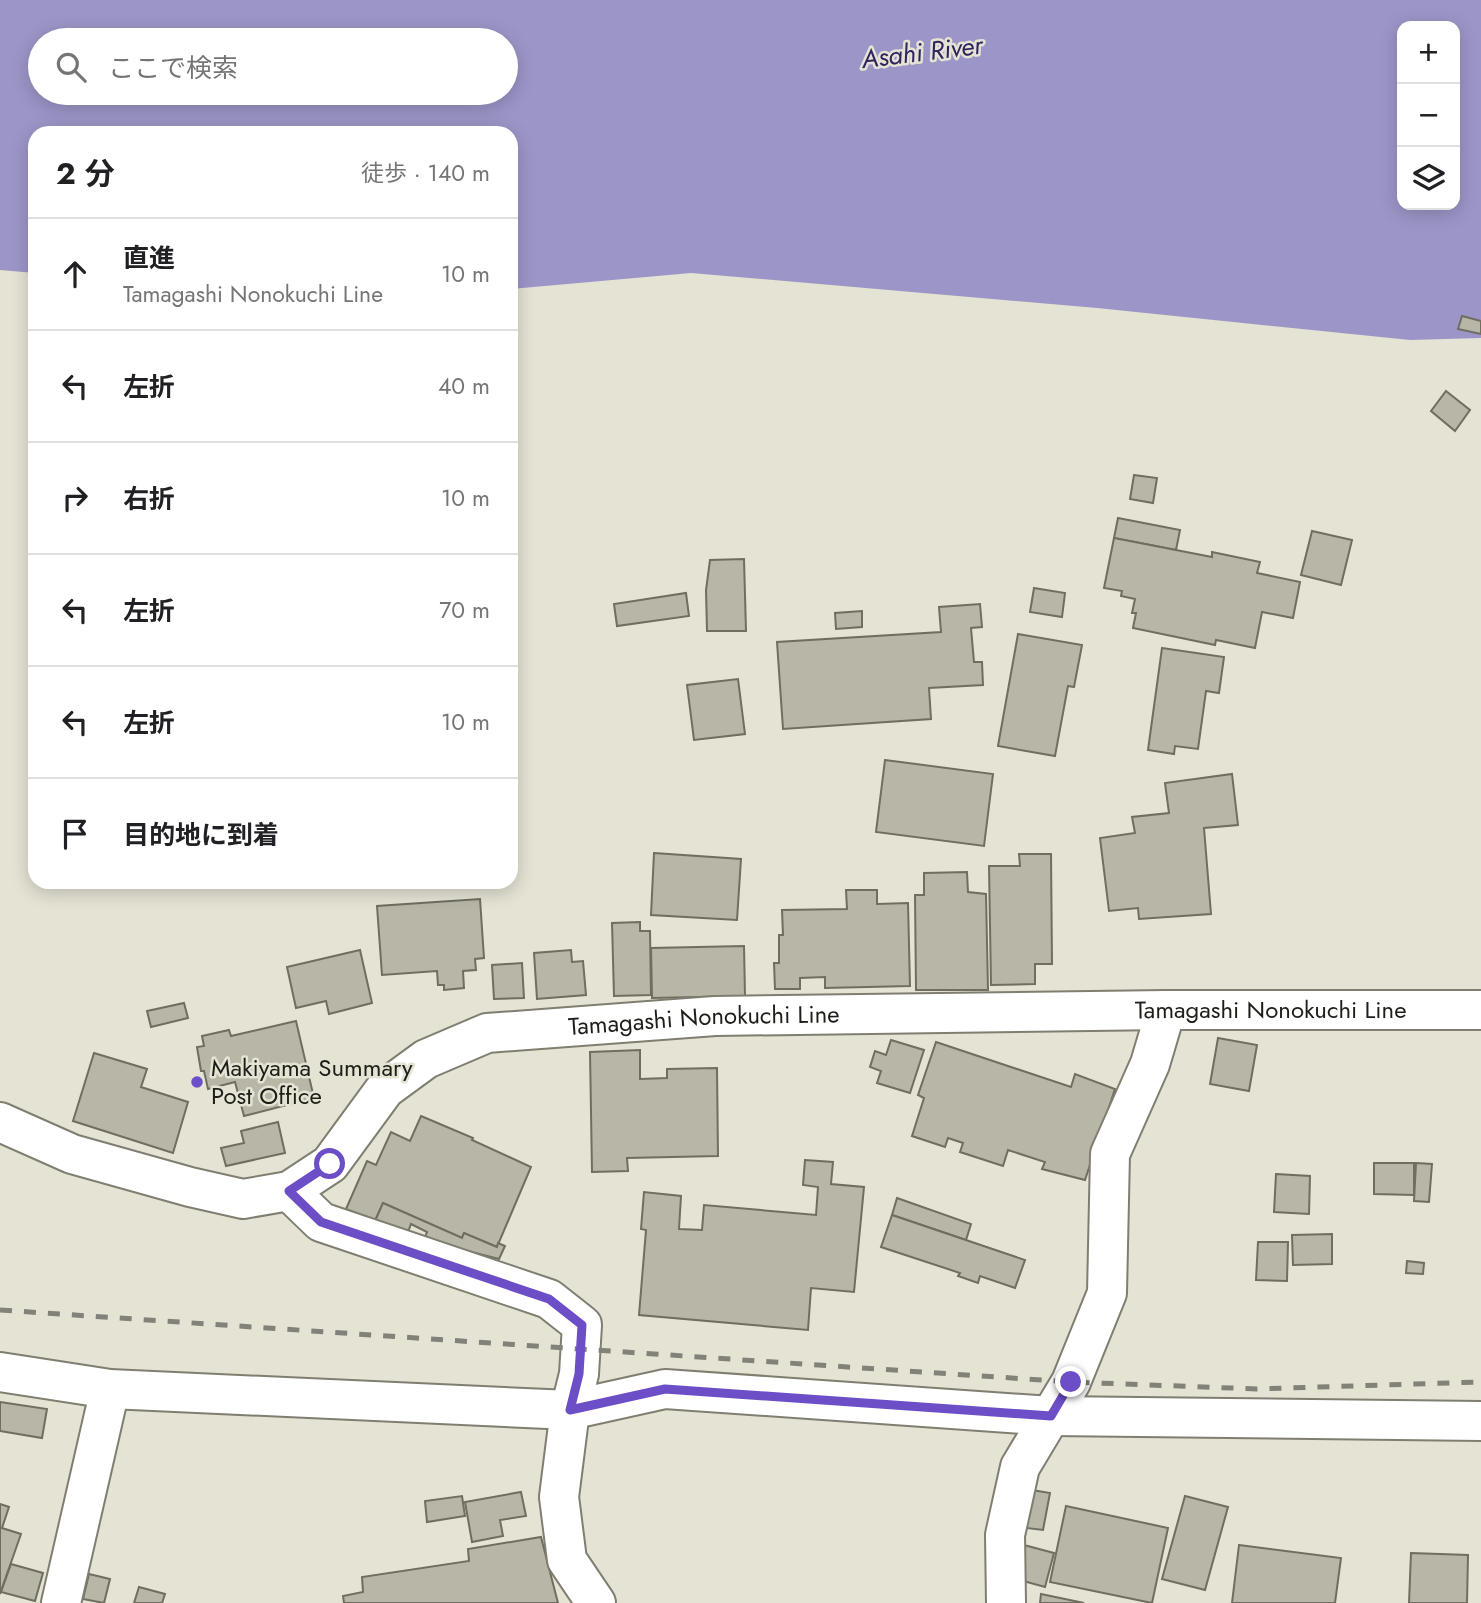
<!DOCTYPE html>
<html lang="ja">
<meta charset="utf-8">
<style>
:root{--surface:#fff;--page:#f6f6f6;--text:#202124;--muted:#757577;--line:#e0e0e0}
body{margin:0;font-family:Jost,"Noto Sans JP",sans-serif;background:var(--page);color:var(--text)}
.controls{position:absolute;right:21px;top:21px;display:grid;overflow:hidden;border-radius:14px;box-shadow:0 4px 18px #0003}
.controls button{width:63px;height:63px;display:grid;place-items:center;padding:0;border:0;border-bottom:2px solid var(--line);background:var(--surface);color:var(--text);font:35px sans-serif}
.stop{position:absolute;width:21px;height:21px;margin:-16px;border:5px solid #6c4ec7;border-radius:50%;background:#fff}
.stop.end{background:#6c4ec7;border-color:#fff;box-shadow:0 2px 7px #0008}
.list{margin:0;padding:0;list-style:none}
h2{display:flex;justify-content:space-between;align-items:center;height:91px;margin:0;padding:0 28px;font-size:30px}
h2 small{font-size:23px;font-weight:400;color:var(--muted)}
.list li{display:grid;grid-template-columns:46px 1fr auto;gap:21px;align-items:center;box-sizing:border-box;height:112px;padding:0 28px;border-top:2px solid var(--line)}
.list b{display:block;font-size:26px;white-space:nowrap}
.list p{margin:0;font-size:23px;white-space:nowrap;color:var(--muted)}
.list em{font-size:23px;font-style:normal;color:var(--muted)}
.icon{flex:none;width:38px;height:38px;fill:none;stroke:currentColor;stroke-width:2;stroke-linecap:round;stroke-linejoin:round}
.map{position:relative;flex:none;width:1481px;height:1603px;overflow:hidden}
.search{position:absolute;background:var(--surface);box-shadow:0 4px 18px #0003;left:28px;top:28px;width:490px;height:77px;display:flex;align-items:center;gap:18px;box-sizing:border-box;padding:0 24px;border-radius:38px;color:var(--muted);font-size:26px}
.panel{position:absolute;background:var(--surface);box-shadow:0 4px 18px #0003;left:28px;top:126px;width:490px;height:763px;border-radius:21px}
.map>svg:first-child{display:block}
.water{fill:#9c96c8;fill-rule:evenodd}
.building{fill:#b7b6a7;stroke:#6f6e61;stroke-width:2}
.lines{fill:none;stroke-linecap:round;stroke-linejoin:round}
.minor-casing{stroke:#7f7e70;stroke-width:42}
.secondary-casing{stroke:#7f7e70;stroke-width:42}
.minor{stroke:#fff;stroke-width:38}
.secondary{stroke:#fff;stroke-width:38}
.rail{stroke:#838278;stroke-width:5;stroke-dasharray:12 12;stroke-linecap:butt}
.route{stroke:#6c4ec7;stroke-width:9}
.poi-dot{fill:#6c4ec7;stroke:#e4e3d4;stroke-width:2.5}
.labels{text-anchor:middle;stroke-width:5;stroke-linejoin:round;paint-order:stroke}
.street-label{font-size:24px;fill:#1e1e19;stroke:#e4e3d4}
.poi-label{font-size:24px;fill:#1e1e19;stroke:#e4e3d4;text-anchor:start}
.water-label{font-size:26px;font-style:italic;fill:#30225e;stroke:#e4e3d4}
</style>
<div class="map">
<svg width="1481" height="1603" viewBox="0 0 1481 1603">
<rect width="100%" height="100%" fill="#e4e3d4"/>
<path class="water" d="M0,0h1481v338l-71,2 -313,-32 -406,-35 -180,16v-156h-476v140l-35,-3zM1402,26h53v179h-53zM40,40h466v53h-466z"/>
<g class="building">
<path d="M1462,316l19,5v13l-23,-5z"/>
<path d="M1446,391l24,19 -15,21 -24,-20z"/>
<path d="M1134,475l23,3 -4,25 -23,-4z"/>
<path d="M1118,518l62,12 -4,20 -62,-12z"/>
<path d="M1312,531l40,9 -11,45 -40,-10z"/>
<path d="M1114,538l98,19v-5l48,10 -3,11 43,9 -7,36 -31,-6 -7,36 -39,-8 -1,5 -82,-17 3,-15h-4l3,-14 -14,-3 1,-5 -18,-3z"/>
<path d="M744,559l2,72h-39l-1,-41 4,-30z"/>
<path d="M1034,588l31,5 -3,24 -32,-5z"/>
<path d="M686,593l3,23 -72,10 -3,-22z"/>
<path d="M980,604l2,23 -11,1 3,34h8l1,23 -54,3 2,31 -148,10 -6,-87 164,-10 -2,-25z"/>
<path d="M862,611v16l-26,2 -1,-16z"/>
<path d="M1018,634l64,11 -8,42 -6,-1 -13,70 -57,-10z"/>
<path d="M1162,648l62,9 -5,36 -13,-2 -8,58 -23,-3 -1,8 -26,-4z"/>
<path d="M738,679l7,55 -51,6 -7,-55z"/>
<path d="M885,760l108,14 -9,72 -108,-14z"/>
<path d="M1232,774l6,51 -34,3 7,86 -72,5 -1,-11 -29,3 -9,-73 35,-5 -3,-16 37,-4 -4,-30z"/>
<path d="M654,853l87,6 -4,61 -86,-5z"/>
<path d="M1019,854h32l1,110h-17v20l-44,1 -2,-119h31z"/>
<path d="M967,872l1,20 18,2 2,96h-72l-1,-95h9v-22z"/>
<path d="M846,890h31v14l31,-1 2,83 -85,2v-11l-25,1v11h-25l-1,-26h5v-28h4l-1,-25 65,-1z"/>
<path d="M480,899l4,59 -9,1 1,11 -13,1 1,17 -20,2v-5h-6l-1,-14 -55,4 -5,-69z"/>
<path d="M640,922v9h10l1,64 -37,1 -2,-73z"/>
<path d="M744,946l1,50 -93,2 -1,-50z"/>
<path d="M360,950l12,53 -43,11 -3,-13 -30,7 -9,-41z"/>
<path d="M571,950l1,12 11,-1 3,34 -49,4 -3,-46z"/>
<path d="M522,963l2,35 -30,1 -2,-34z"/>
<path d="M184,1003l4,15 -37,9 -4,-16z"/>
<path d="M296,1021l18,77 -70,18 -9,-34 -27,7 -4,-18h-3l-4,-24 7,-1 -2,-10 27,-6 2,6z"/>
<path d="M1218,1038l39,7 -8,46 -39,-7z"/>
<path d="M891,1040l33,10 -14,43 -33,-10 4,-12 -11,-4 5,-16 11,4z"/>
<path d="M936,1042l135,45 4,-13 40,15 -30,91 -43,-11 3,-7 -37,-12 -5,16 -43,-14 3,-9 -15,-5 -3,9 -33,-11 12,-38 -6,-3z"/>
<path d="M640,1050v29l27,-1v-9l50,-1 1,88 -91,2 1,13 -36,1 -2,-120z"/>
<path d="M94,1053l53,16 -6,18 47,15 -15,51 -100,-32z"/>
<path d="M421,1116l52,22 -1,2 59,27 -34,80 -33,-14 -2,5 -79,-35 -8,18 -29,-12 21,-48 9,4 15,-33 19,9z"/>
<path d="M278,1122l7,31 -59,13 -5,-18 23,-5 -3,-12z"/>
<path d="M805,1160l28,2 -2,22 33,3 -10,105 -43,-4 -3,42 -169,-15 7,-85 -5,-1 3,-37 37,4 -2,33 23,1 2,-25 112,10 2,-28 -15,-2z"/>
<path d="M1374,1163h40v32l-40,-1z"/>
<path d="M1416,1163l16,1 -3,38 -15,-1z"/>
<path d="M1276,1174l34,2 -1,38 -35,-2z"/>
<path d="M897,1198l74,26 -5,16 -74,-25z"/>
<path d="M383,1203l79,35 2,-5 33,14 1,-4 7,3 -6,13 -75,-19 3,-8 -16,-8 -4,11 -32,-14z"/>
<path d="M892,1215l133,45 -10,28 -35,-12 -2,7 -20,-7 2,-3 -79,-26z"/>
<path d="M1332,1234v30l-39,1 -1,-30z"/>
<path d="M1258,1242h30l-1,39 -31,-1z"/>
<path d="M1407,1261l17,2 -1,11 -17,-1z"/>
<path d="M0,1402l47,7 -5,29 -42,-7z"/>
<path d="M1032,1490l18,3 -7,37 -17,-2z"/>
<path d="M521,1492l5,24 -26,4 3,16 -31,6 -7,-40z"/>
<path d="M462,1496l3,20 -38,6 -2,-21z"/>
<path d="M1185,1496l43,11 -23,83 -43,-11z"/>
<path d="M0,1504l9,3 -7,21 19,6 -21,60z"/>
<path d="M1066,1506l102,22 -16,75 -102,-21z"/>
<path d="M541,1537l17,66h-214l-1,-7 20,-4 -1,-15 107,-16 -1,-12z"/>
<path d="M1024,1545l30,8 -9,34 -29,-8z"/>
<path d="M1239,1545l102,13 -6,45h-103z"/>
<path d="M1411,1553l57,2 -1,48h-58z"/>
<path d="M11,1564l32,9 -8,28 -34,-9z"/>
<path d="M89,1574l21,5 -6,24 -21,-4z"/>
<path d="M139,1587l26,7 -3,9h-28z"/>
<path d="M1041,1594l43,9h-44z"/>
</g>
<g class="lines">
<g class="minor-casing">
<g id="minor">
<path d="M289,1191l32,31 228,77 33,26 -3,49 -9,36 -11,87 8,63 29,43"/>
<path d="M0,1372l110,17 460,21 95,-21 386,27 430,5"/>
<path d="M61,1603l49,-214"/>
<path d="M1006,1603l-1,-68 15,-68 51,-85 36,-89 3,-139 40,-90 16,-54"/>
</g>
</g>
<g class="secondary-casing">
<g id="secondary">
<path id="s1" d="M0,1122l72,32 118,33 53,12 46,-8 41,-27 55,-75 41,-30 61,-26 228,-17 451,-6h315"/>
</g>
</g>
<use href="#minor" class="minor"/>
<use href="#secondary" class="secondary"/>
<path class="rail" d="M0,1310l1071,72 186,7 224,-7"/>
</g>
<g class="lines">
<path class="route" d="M330,1164l-41,27 32,31 228,77 33,26 -3,49 -9,36 95,-21 386,27 20,-34"/>
</g>
<circle class="poi-dot" cx="197" cy="1082" r="7"/>
<g class="labels">
<g class="street-label">
<text dy="8" stroke="none"><textPath href="#s1" startOffset="1346">Tamagashi Nonokuchi Line</textPath></text>
<text dy="8" stroke="none"><textPath href="#s1" startOffset="779">Tamagashi Nonokuchi Line</textPath></text>
</g>
<g class="poi-label">
<text x="211" y="1076">Makiyama Summary<tspan x="211" dy="28">Post Office</tspan></text>
</g>
<g class="water-label">
<text transform="translate(922 52) rotate(-7)" y="9">Asahi River</text>
</g>
</g>
</svg>
<div class="controls">
<button>+</button>
<button>−</button>
<button><svg class="icon" aria-label="layers" viewBox="0 0 24 24"><path d="M12 4l9 5-9 5-9-5zM3 14l9 5 9-5"/></svg></button>
</div>
<div class="stop" style="left:330px;top:1164px"></div>
<div class="stop end" style="left:1071px;top:1382px"></div>
<div class="search"><svg class="icon" aria-label="search" viewBox="0 0 24 24"><circle cx="10" cy="10" r="6"/><path d="M15 15l6 6"/></svg>ここで検索</div>
<section class="panel">
<h2>2 分<small>徒歩 · 140 m</small></h2>
<ul class="list">
<li><svg class="icon" aria-label="ahead" viewBox="0 0 24 24"><path d="M12 20V5M6 11l6-6 6 6"/></svg><div><b>直進</b><p>Tamagashi Nonokuchi Line</p></div><em>10 m</em></li>
<li><svg class="icon" aria-label="left" viewBox="0 0 24 24"><path d="M17 20v-9H6M10 6l-5 5 5 5"/></svg><div><b>左折</b></div><em>40 m</em></li>
<li><svg class="icon" aria-label="right" viewBox="0 0 24 24"><path d="M7 20v-9h11M14 6l5 5-5 5"/></svg><div><b>右折</b></div><em>10 m</em></li>
<li><svg class="icon" aria-label="left" viewBox="0 0 24 24"><path d="M17 20v-9H6M10 6l-5 5 5 5"/></svg><div><b>左折</b></div><em>70 m</em></li>
<li><svg class="icon" aria-label="left" viewBox="0 0 24 24"><path d="M17 20v-9H6M10 6l-5 5 5 5"/></svg><div><b>左折</b></div><em>10 m</em></li>
<li><svg class="icon" aria-label="arrive" viewBox="0 0 24 24"><path d="M6 21V4h12l-3 4 3 4H6"/></svg><div><b>目的地に到着</b></div></li>
</ul>
</section>
</div>
